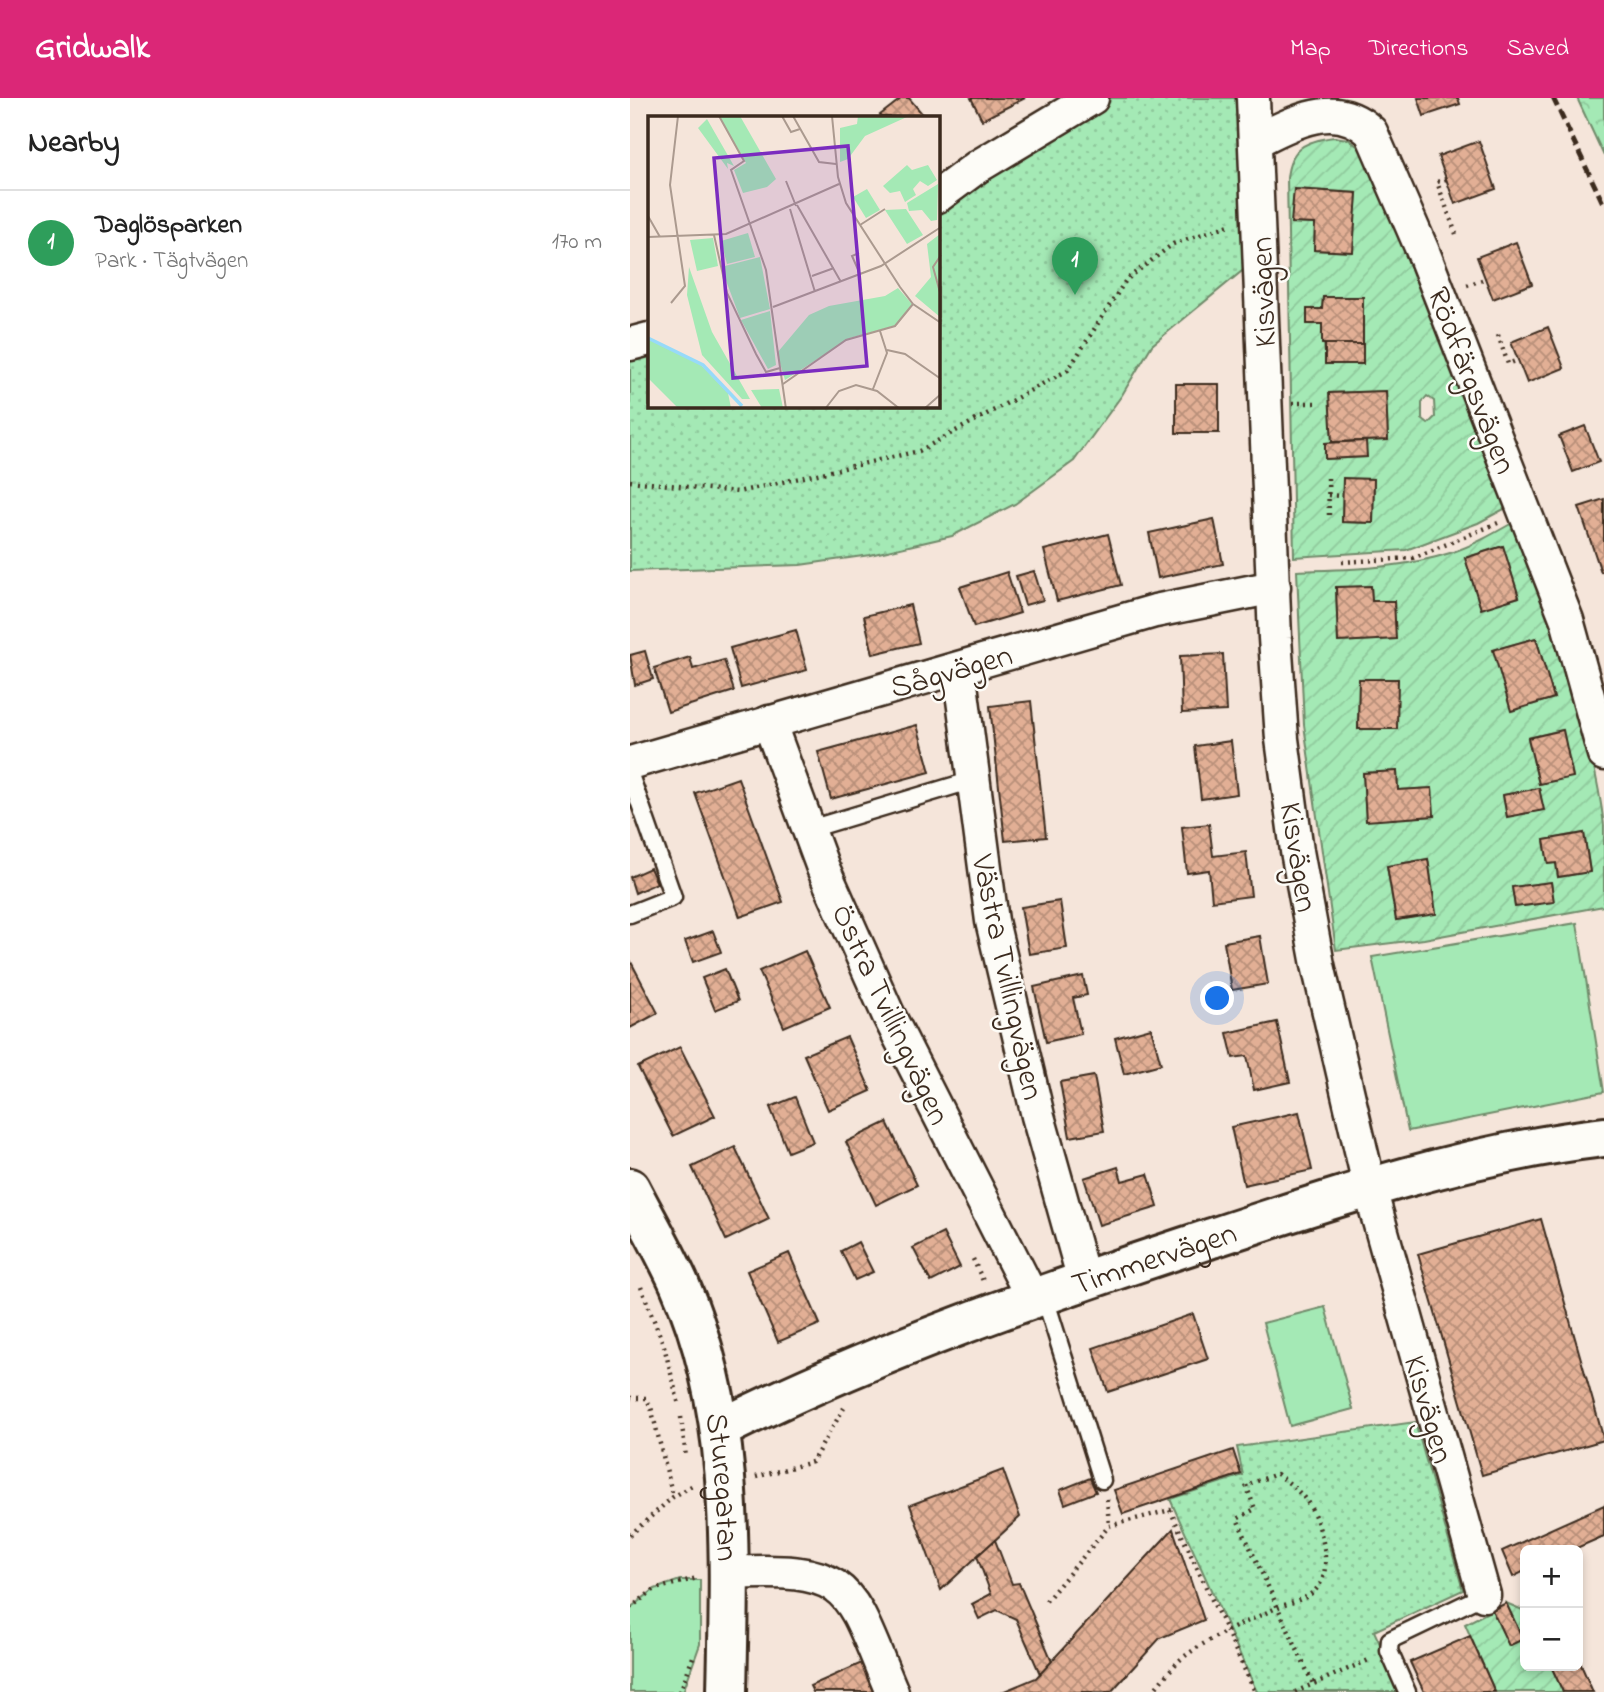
<!DOCTYPE html>
<meta charset="utf-8">
<style>
:root{--surface:#fff;--page:#f6f6f6;--text:#222;--muted:#767676;--line:#e0e0e0;--accent:#db2777}
body{margin:0;font-family:"Indie Flower",sans-serif;background:var(--page);color:var(--text)}
.controls{position:absolute;right:21px;bottom:21px;display:grid;overflow:hidden;border-radius:10px;box-shadow:0 4px 10px #0003}
.controls button{width:63px;height:63px;display:grid;place-items:center;padding:0;border:0;border-bottom:2px solid var(--line);background:var(--surface);color:var(--text);font:35px sans-serif}
.you{position:absolute;left:588px;top:901px;width:24px;height:24px;margin:-18px;border:5px solid #fff;border-radius:50%;background:#1a73e8;box-shadow:0 0 0 10px #1a73e833}
.badge{display:grid;place-items:center;width:46px;height:46px;border-radius:50%;background:var(--accent);color:#fff;font-size:23px;font-weight:700}
.pin{position:absolute;translate:-50% -58px;filter:drop-shadow(0 2px 4px #0008)}
.pin::after{content:'';position:absolute;top:37px;width:24px;height:21px;background:inherit;clip-path:polygon(0 0,100% 0,50% 100%)}
.list{margin:0;padding:0;list-style:none}
h2{display:flex;justify-content:space-between;align-items:center;height:91px;margin:0;padding:0 28px;font-size:30px}
h2 small{font-size:23px;font-weight:400;color:var(--muted)}
.list li{display:grid;grid-template-columns:46px 1fr auto;gap:21px;align-items:center;box-sizing:border-box;height:105px;padding:0 28px;border-top:2px solid var(--line)}
.list b{display:block;font-size:26px;white-space:nowrap}
.list p{margin:0;font-size:23px;white-space:nowrap;color:var(--muted)}
.list em{font-size:23px;font-style:normal;color:var(--muted)}
.map{position:relative;flex:none;width:974px;height:1594px;overflow:hidden}
header{display:flex;align-items:center;gap:42px;box-sizing:border-box;height:98px;padding:0 35px;background:var(--accent);color:#fff}
header strong{font-size:33px}
nav{display:flex;gap:38px;margin-inline-start:auto;font-size:24px}
main{display:flex}
aside{flex:1;background:var(--surface)}
.map>svg:first-child{display:block}
.grass{fill:#a4e9b5;stroke:#708a6a;stroke-width:2}
.forest{fill:url(#forest-crowns);stroke:#708a6a;stroke-width:2}
.park{fill:url(#park-dots);stroke:#708a6a;stroke-width:2}
.garden{fill:url(#garden-furrows);stroke:#708a6a;stroke-width:2;fill-rule:evenodd}
.building{fill:url(#building-cross-hatch);stroke:#3b2a1e;stroke-width:2}
.lines{fill:none;stroke-linecap:round;stroke-linejoin:round}
.service-casing{stroke:#3b2a1e;stroke-width:21}
.minor-casing{stroke:#3b2a1e;stroke-width:37}
.tertiary-casing{stroke:#3b2a1e;stroke-width:44}
.path{stroke:#3b2a1e;stroke-width:4.5;stroke-dasharray:2 5;stroke-linecap:butt}
.service{stroke:#fdfcf7;stroke-width:16}
.minor{stroke:#fdfcf7;stroke-width:32}
.tertiary{stroke:#fdfcf7;stroke-width:38}
.rail{stroke:#3b2a1e;stroke-width:5;stroke-dasharray:10 5;stroke-linecap:butt}
.labels{text-anchor:middle;stroke-width:5;stroke-linejoin:round;paint-order:stroke}
.street-label{font-size:32px;fill:#3b2a1e;stroke:#fdfcf7}
.inset-river{fill:none;stroke:#97daf9;stroke-width:3.5}
.inset-road{fill:none;stroke:#ab9a8f;stroke-width:2}
.view{fill:#7b2cbf;fill-opacity:0.15;stroke:#7b2cbf;stroke-width:3.5}
.inset-edge{fill:none;stroke:#3b2a1e;stroke-width:3.5}
</style>
<header>
<strong>Gridwalk</strong>
<nav><a>Map</a><a>Directions</a><a>Saved</a></nav>
</header>
<main>
<aside>
<h2>Nearby<small></small></h2>
<ul class="list">
<li><span class="badge" style="background:#2e9e5b">1</span><div><b>Daglösparken</b><p>Park · Tägtvägen</p></div><em>170 m</em></li>
</ul>
</aside>
<div class="map">
<svg width="974" height="1594" viewBox="0 0 974 1594">
<defs>
<pattern id="forest-crowns" width="20" height="18" patternUnits="userSpaceOnUse" patternTransform="scale(1.75)"><rect width="20" height="18" fill="#a4e9b5"/><path d="M2 6a3 3 0 1 1 6 0M12 15a3 3 0 1 1 6 0" fill="none" stroke="#8ec89b"/></pattern>
<pattern id="park-dots" width="8" height="8" patternUnits="userSpaceOnUse" patternTransform="scale(1.75)"><rect width="8" height="8" fill="#a4e9b5"/><path d="M2 2h.1M6 6h.1" fill="none" stroke="#8ec89b" stroke-width="1.8" stroke-linecap="round"/></pattern>
<pattern id="garden-furrows" width="10" height="10" patternUnits="userSpaceOnUse" patternTransform="scale(1.75)"><rect width="10" height="10" fill="#a4e9b5"/><path d="M-1 1l2-2M0 10L10 0M9 11l2-2" fill="none" stroke="#8ec89b"/></pattern>
<pattern id="building-cross-hatch" width="8" height="8" patternUnits="userSpaceOnUse" patternTransform="scale(1.75)"><rect width="8" height="8" fill="#e2af95"/><path d="M0 0l8 8M0 8l8-8" fill="none" stroke="#b88f79"/></pattern>
</defs>
<rect width="100%" height="100%" fill="#f5e5da"/>
<filter id="ink" filterUnits="userSpaceOnUse"><feTurbulence type="fractalNoise" baseFrequency=".0143" numOctaves="2"/><feDisplacementMap in="SourceGraphic" scale="14" xChannelSelector="R" yChannelSelector="G"/><feConvolveMatrix kernelMatrix="1 2 1 2 8 2 1 2 1" color-interpolation-filters="sRGB"/></filter>
<g filter="url(#ink)">
<g class="grass">
<path d="M947,825l27,169 -196,39 -36,-174z"/>
<path d="M695,1209l28,102 -63,17 -27,-103z"/>
<path d="M50,1482h20v64l-17,48h-53v-84l25,-19z"/>
</g>
<path class="forest" d="M947,0h27v58z"/>
<g class="park">
<path d="M474,0h140l26,150 -118,97 -30,50 -48,66 -59,43 -63,32 -82,19 -70,10 -170,6v-223l19,-6v64h289v-203z"/>
<path d="M785,1324l48,168 -89,41 28,61h-145l-87,-193 73,-24 -6,-28z"/>
</g>
<g class="garden">
<path d="M704,39l14,2 18,14 140,355 -28,15 -72,27 -112,7 -7,-379c3,-30 18,-37 47,-41zM664,91l63,4 -5,59 -38,-2 1,-26 -23,-1zM693,199h40v67h-37l-4,-40h-15v-14l15,-1zM756,293l2,49 -22,1v16l-40,2 -1,-16 7,-1 -2,-49zM797,298l7,5 1,16 -7,7 -6,-5v-17zM713,381h31l-1,44 -31,-1z"/>
<path d="M884,424c37,98 77,199 90,303 0,26 0,54 0,81l-180,33 -88,11 -32,-225 -7,-154c50,-2 104,-2 153,-18 22,-7 43,-19 64,-31zM873,448l16,51 -38,11 -16,-50zM741,488l1,15h22l1,38 -57,3 -2,-54zM906,540l18,60 -42,13 -18,-61zM729,581h38l-39,49zM932,632l11,46 -34,8 -11,-46zM767,673l1,19 34,-2 2,28 -68,4 -3,-47zM909,690l4,22 -36,6 -4,-21zM954,735l6,39 -32,5 -2,-14 -8,1 -4,-24zM798,761l8,54 -40,7 -9,-54zM921,784l2,20 -38,5 -3,-20z"/>
<path d="M876,1505l19,8v55h26l12,26h-68l-30,-68 27,-14 17,35 14,-6z"/>
</g>
<g class="building">
<path d="M272,0h7l16,19h-43l-2,-2z"/>
<path d="M341,0h54l-43,22z"/>
<path d="M788,0h40l2,6 -36,12z"/>
<path d="M849,43l17,48 -41,15 -17,-48z"/>
<path d="M664,91l63,4 -4,59 -39,-2 1,-26 -24,-1z"/>
<path d="M886,144l16,42 -39,15 -16,-42z"/>
<path d="M693,199h40v47h-41v-20h-15v-15h15z"/>
<path d="M918,229l16,41 -37,15 -16,-41z"/>
<rect x="695" y="246" width="38" height="20"/>
<rect x="546" y="286" width="43" height="49"/>
<path d="M756,293l2,49 -56,2 -3,-49z"/>
<path d="M955,328l14,36 -26,10 -14,-36z"/>
<path d="M736,343l1,16 -42,2v-16z"/>
<path d="M713,380l31,1 -1,44 -31,-1z"/>
<path d="M974,401v72l-3,1 -22,-65z"/>
<path d="M584,421l9,45 -65,14 -9,-45z"/>
<path d="M478,436l13,51 -64,16 -13,-51z"/>
<path d="M873,448l16,51 -38,12 -16,-51z"/>
<path d="M404,473l9,29 -18,5 -9,-29z"/>
<path d="M377,474l13,41 -46,14 -14,-40z"/>
<path d="M741,488l1,15h22l2,38 -58,3 -2,-55z"/>
<path d="M280,507l9,38 -46,11 -9,-38z"/>
<path d="M166,532l11,40 -66,18 -11,-40z"/>
<path d="M906,540l18,60 -43,13 -18,-61z"/>
<path d="M15,553l8,28 -18,6 -5,-30z"/>
<path d="M593,556l3,57 -44,2 -2,-57z"/>
<path d="M60,559l3,12 31,-9 10,31 -66,21 -14,-44z"/>
<path d="M729,581h39l-1,50h-39z"/>
<path d="M401,603l15,136 -41,4 -15,-135z"/>
<path d="M287,627l13,47 -99,27 -13,-47z"/>
<path d="M933,632l10,47 -34,7 -11,-46z"/>
<path d="M601,643l6,53 -36,5 -6,-53z"/>
<path d="M767,673l1,19 34,-2 2,28 -68,5 -3,-48z"/>
<path d="M108,680l45,124 -43,15 -45,-124z"/>
<path d="M909,690l5,22 -37,7 -4,-22z"/>
<path d="M579,726l4,32 33,-4 5,44 -39,5 -3,-31 -22,3 -5,-46z"/>
<path d="M954,735l6,39 -32,5 -2,-14 -8,1 -4,-24z"/>
<path d="M798,761l8,55 -40,6 -9,-54z"/>
<path d="M20,770l7,15 -22,10 -5,-16z"/>
<path d="M921,784l3,20 -39,5 -3,-20z"/>
<path d="M430,803l7,47 -38,6 -8,-47z"/>
<path d="M83,833l8,21 -28,10 -8,-21z"/>
<path d="M630,838l8,48 -36,6 -8,-48z"/>
<path d="M175,853l25,56 -46,20 -25,-56z"/>
<path d="M0,862l28,53 -28,15z"/>
<path d="M95,871l13,32 -23,9 -13,-32z"/>
<path d="M453,878l4,19 -14,3 8,36 -35,8 -12,-55z"/>
<path d="M647,924l13,60 -36,8 -7,-34 -14,2 -6,-25z"/>
<path d="M521,930l10,36 -37,10 -9,-36z"/>
<path d="M217,939l24,54 -43,19 -24,-55z"/>
<path d="M50,949l35,69 -42,20 -35,-69z"/>
<path d="M464,978l10,55 -34,6 -10,-55z"/>
<path d="M165,999l18,45 -25,10 -18,-45z"/>
<path d="M669,1014l13,58 -68,15 -13,-58z"/>
<path d="M257,1024l30,63 -41,20 -30,-63z"/>
<path d="M105,1049l34,72 -43,21 -34,-73z"/>
<path d="M488,1069l4,14 26,-7 10,33 -59,18 -15,-47z"/>
<path d="M911,1121l63,221 -122,35 -64,-221z"/>
<path d="M313,1135l17,34 -29,15 -18,-34z"/>
<path d="M228,1144l15,30 -18,8 -14,-29z"/>
<path d="M159,1155l31,71 -42,18 -31,-71z"/>
<path d="M563,1216l15,45 -100,33 -15,-44z"/>
<path d="M603,1352l8,24 -118,40 -9,-24z"/>
<path d="M373,1372l17,47 -79,73 -31,-85z"/>
<path d="M460,1380l6,14 -31,12 -5,-14z"/>
<path d="M974,1407v31l-32,14h-47v21l-12,6 -11,-26z"/>
<path d="M543,1431l31,91 -44,18 -49,54h-109l34,-14z"/>
<path d="M365,1442l17,44 7,-1 33,78 -12,13 -24,-55 -19,-9 -18,9 -7,-15 19,-10 -14,-38z"/>
<path d="M876,1505l17,36 -14,7 -17,-36z"/>
<path d="M840,1538l25,56h-71l-14,-30z"/>
<path d="M948,1560l15,34h-30l-12,-26h27z"/>
<path d="M234,1564l13,30h-64l-3,-6z"/>
</g>
<g class="lines">
<g class="service-casing">
<g id="service">
<path d="M0,677l43,122 -43,17"/>
<path d="M180,731l163,-49"/>
<path d="M414,1197l58,185"/>
<path d="M777,1594l-18,-41 1,-11 94,-45"/>
</g>
</g>
<g class="minor-casing">
<g id="minor">
<path d="M623,0l22,540 7,101 15,112 21,114 52,224 114,406"/>
<path d="M627,42c39,-18 78,-42 114,-8l53,122 143,366 37,134"/>
<path d="M308,98l39,-29 115,-69"/>
<path d="M0,246l19,-5"/>
<path d="M329,571l33,252 46,195 46,164"/>
<path d="M139,624l54,146 65,146 145,285"/>
<path d="M0,665l525,-152 119,-24"/>
<path d="M100,1475c125,-7 118,16 162,119"/>
</g>
</g>
<g class="tertiary-casing">
<g id="tertiary">
<path id="s1" d="M0,1090c16,31 34,62 49,95 57,128 51,272 48,409"/>
<path id="s2" d="M90,1331c156,-78 324,-136 489,-190 130,-43 259,-86 395,-102"/>
</g>
</g>
<g class="path">
<path d="M816,81l-9,3 19,52"/>
<path d="M837,187l18,-6"/>
<path d="M868,237l10,29 10,-4"/>
<path d="M662,305h28"/>
<path d="M698,380l1,37"/>
<path d="M0,383l108,11 181,-41 149,-81 58,-90 47,-36 56,-19"/>
<path d="M698,397l14,1"/>
<path d="M712,464l71,-4 85,-35"/>
<path d="M343,1161l11,24"/>
<path d="M11,1189l23,59 15,59"/>
<path d="M0,1300h16l5,9 22,90"/>
<path d="M51,1319l5,40"/>
<path d="M126,1379l56,-15 32,-54"/>
<path d="M477,1401l2,27"/>
<path d="M0,1437l43,-38 22,-13"/>
<path d="M416,1503l63,-75 61,-16 85,182"/>
<path d="M0,1510l25,-19 42,-11"/>
<path d="M50,1594l13,-35"/>
<path d="M522,1594c9,-10 18,-23 28,-32 27,-22 63,-36 94,-51 15,-7 37,-9 46,-25 13,-20 -1,-68 -15,-85 -8,-10 -18,-18 -28,-25l-31,11 9,24 -18,10 76,165"/>
<path d="M665,1594l76,-33"/>
</g>
<use href="#service" class="service"/>
<use href="#minor" class="minor"/>
<use href="#tertiary" class="tertiary"/>
<path class="rail" d="M923,0l51,107"/>
</g>
</g>
<g class="labels">
<g class="street-label">
<text transform="translate(632 194) rotate(-92)" y="11">Kisvägen</text>
<text transform="translate(843 282) rotate(69)" y="11">Rödfärgsvägen</text>
<text transform="translate(321 572) rotate(-16)" y="11">Sågvägen</text>
<text transform="translate(670 759) rotate(81)" y="11">Kisvägen</text>
<text transform="translate(379 879) rotate(78)" y="11">Västra Tvillingvägen</text>
<text transform="translate(262 916) rotate(65)" y="11">Östra Tvillingvägen</text>
<text dy="11" stroke="none"><textPath href="#s2" startOffset="467">Timmervägen</textPath></text>
<text transform="translate(800 1311) rotate(74)" y="11">Kisvägen</text>
<text dy="11" stroke="none"><textPath href="#s1" startOffset="317">Sturegatan</textPath></text>
</g>
</g>
<g transform="translate(18 18)">
<rect width="292" height="292" fill="#f5e5da"/>
<path d="M210,0h51l-44,20 -17,23 -8,3v-34l17,-4zM219,73l13,21 -14,8 -13,-21zM258,93l17,26 -16,9 -22,-34zM100,117l7,24 -28,7 -6,-23zM292,118v83l-25,-21 16,-19 -4,-33z" fill="#a4e9b5"/>
<path d="M290,68l-1,36 -6,1 -9,-11 -13,1 -2,-8zM41,151l23,65 38,67h-8l-40,-44 -15,-60zM0,223l53,26 27,28 3,15h-53l-30,-30zM131,273l4,19h-21l-11,-18z" fill="#a4e9b5"/>
<path d="M71,0h21l36,63 -9,8 -24,6 -9,-23 12,-7zM259,49l5,5 16,-5 9,15 -9,6 -8,-5 -7,8 3,6 -11,7 -5,-11 -10,2 -7,-7zM65,122l5,28 -21,5 -7,-31zM250,172l14,16 -15,21 -47,13 -65,42 -8,-27 32,-38 20,-9 56,-10z" fill="#a4e9b5"/>
<path d="M59,3l27,47 -7,-3 1,6 -30,-41zM112,141l10,52 -30,9 -19,-51zM122,195l6,54 -8,4 -27,-49z" fill="#a4e9b5"/>
<path class="inset-river" d="M0,222l55,27 39,41"/>
<path class="inset-road" d="M71,0l25,45 -13,9 35,100 20,139M134,0l9,16 9,-3M145,0l26,46 17,2M184,0l6,61 8,26 54,84 13,17 28,19M138,65l10,25M149,89l44,77M142,93l25,83M0,100l12,21M212,109l25,-16M66,119l13,58 29,61 10,18 14,-4M0,121l78,-3 113,-50M211,137l-7,3 8,18M293,139l-8,12 8,29M164,160l22,-8M23,187l14,-17 -15,-101 8,-69M125,191l108,-41 60,-39M239,234l18,4 36,25M135,268l63,-44 49,-14 18,-22M225,273l14,-36 -7,-22M177,293l14,-18 17,-6 21,6 23,18M276,293l17,-15"/>
<path class="view" d="M200,30l19,220 -134,12 -19,-220z"/>
<rect width="292" height="292" class="inset-edge"/>
</g>
</svg>
<div class="controls">
<button>+</button>
<button>−</button>
</div>
<div class="you"></div>
<div class="pin badge" style="left:445px;top:197px;background:#2e9e5b">1</div>
</div>
</main>
